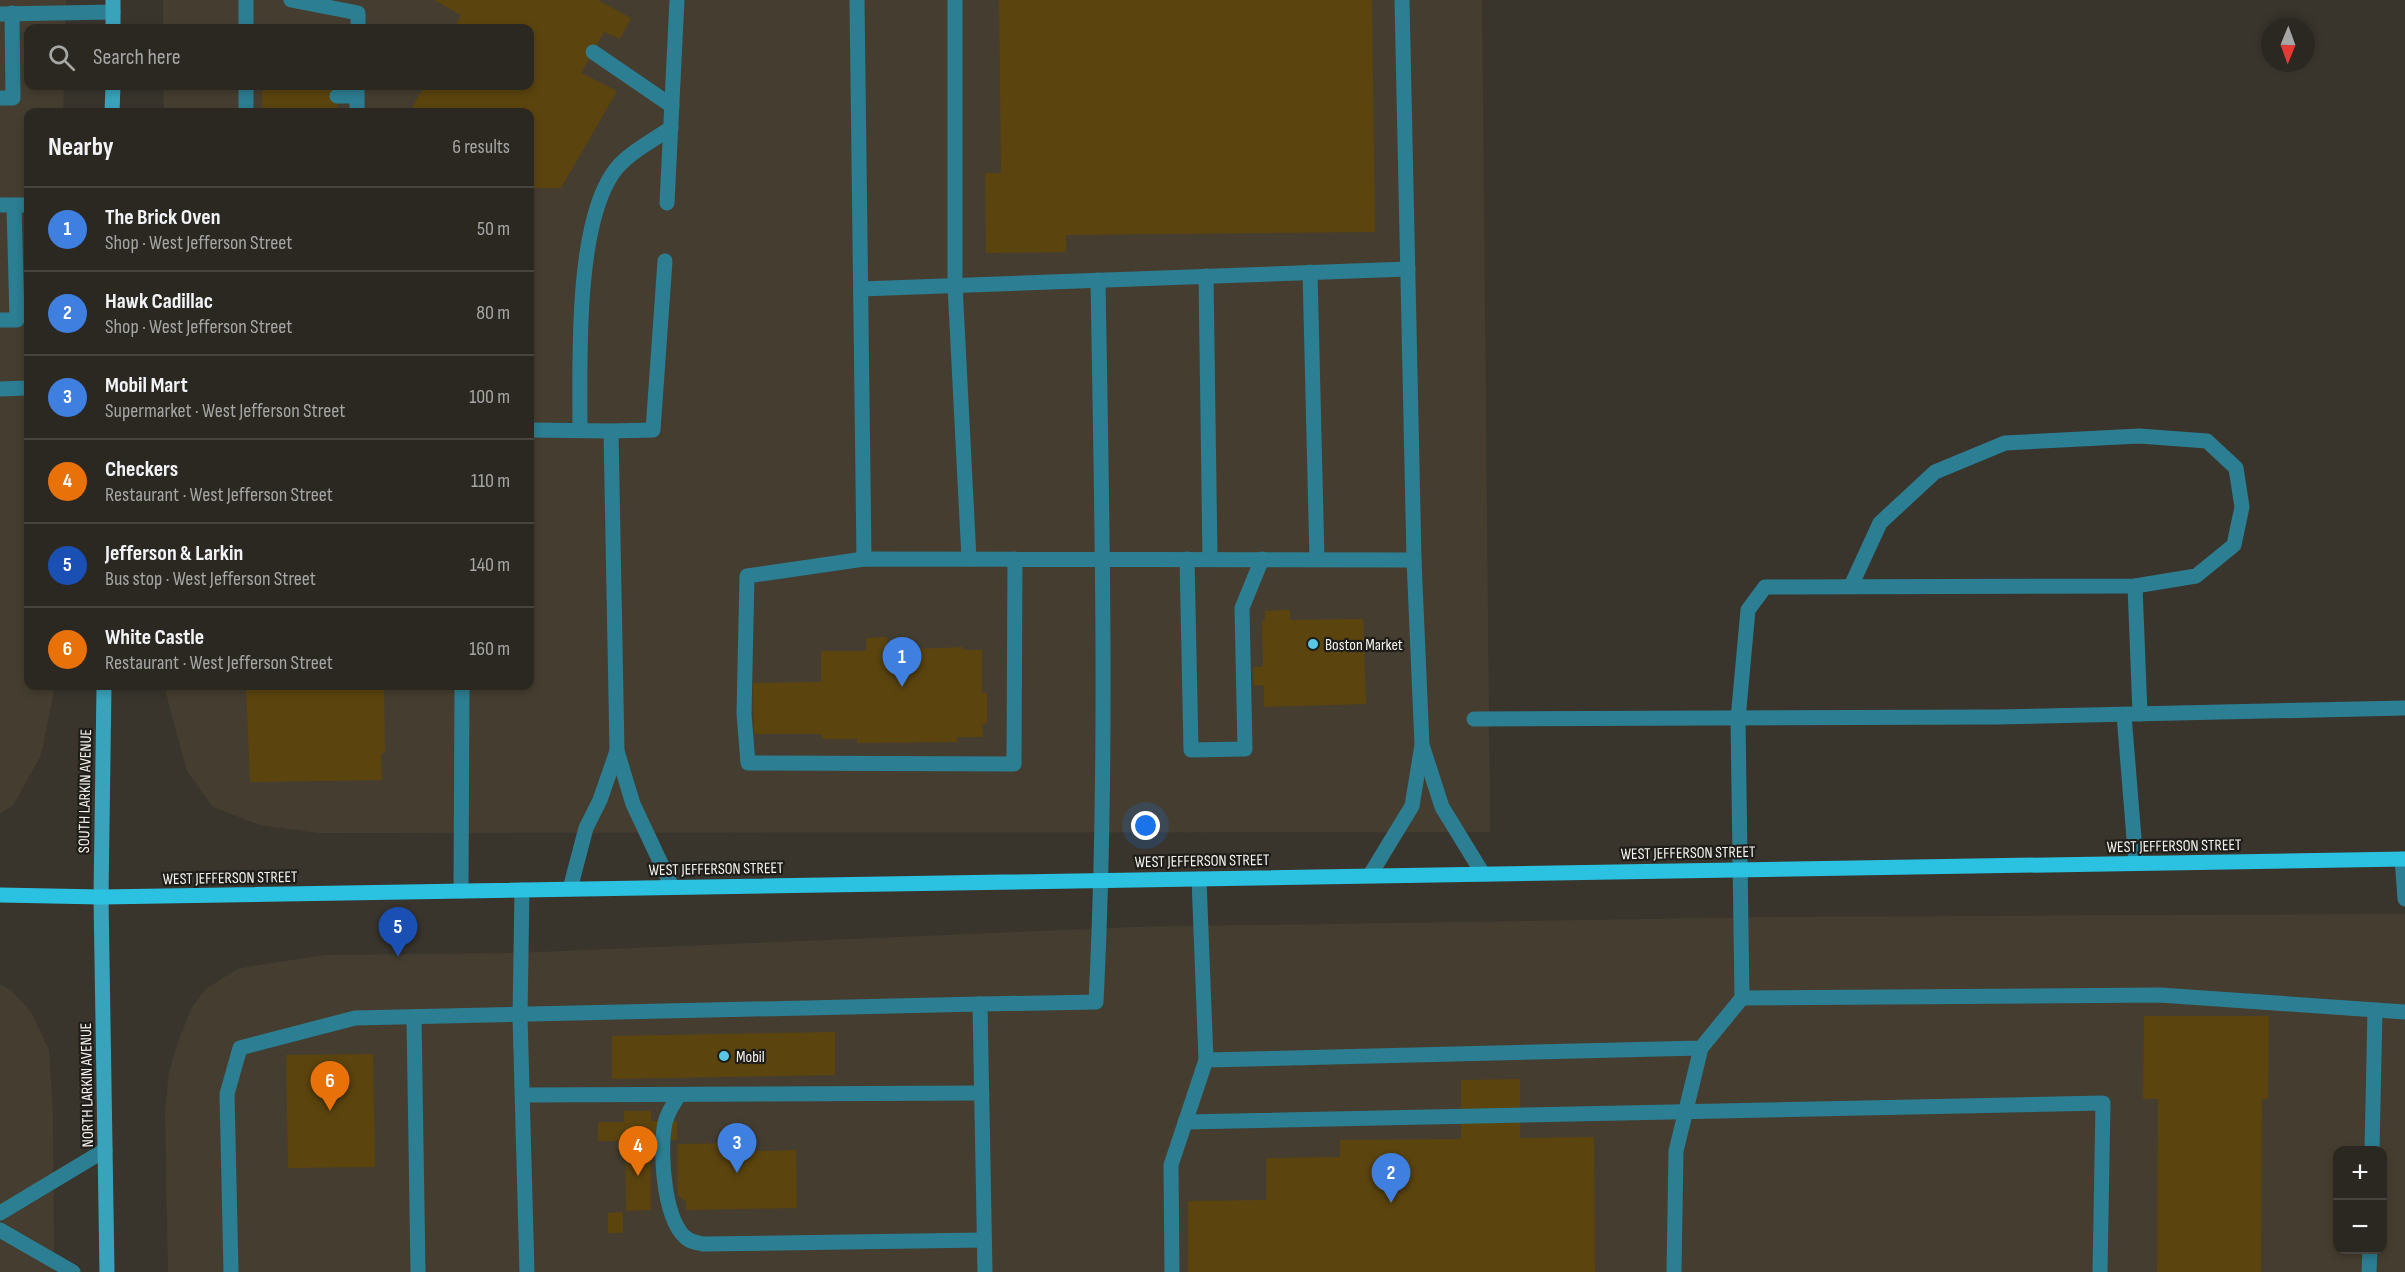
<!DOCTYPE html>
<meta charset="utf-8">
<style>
:root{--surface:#2b2822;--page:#37342f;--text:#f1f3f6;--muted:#a6a6a5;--line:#474440;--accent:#58c9e4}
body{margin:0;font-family:"Sofia Sans Condensed",sans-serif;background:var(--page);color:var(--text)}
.controls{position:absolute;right:18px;bottom:18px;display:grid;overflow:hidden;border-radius:12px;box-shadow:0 3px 9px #0003}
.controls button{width:54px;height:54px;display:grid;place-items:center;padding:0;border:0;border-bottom:2px solid var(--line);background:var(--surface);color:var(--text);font:30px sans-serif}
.compass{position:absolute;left:2261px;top:18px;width:54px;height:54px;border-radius:50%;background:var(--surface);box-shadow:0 3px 9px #0003;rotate:181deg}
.you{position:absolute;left:1146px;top:826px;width:21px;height:21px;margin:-15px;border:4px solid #fff;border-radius:50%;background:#1a73e8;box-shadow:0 0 0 9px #1a73e833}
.badge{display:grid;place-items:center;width:39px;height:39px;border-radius:50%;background:var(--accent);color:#fff;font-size:20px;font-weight:700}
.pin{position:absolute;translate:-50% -50px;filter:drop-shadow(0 2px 3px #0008)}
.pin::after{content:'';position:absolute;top:32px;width:21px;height:18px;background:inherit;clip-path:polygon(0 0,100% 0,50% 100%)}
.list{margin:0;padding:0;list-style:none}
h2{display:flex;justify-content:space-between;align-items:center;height:78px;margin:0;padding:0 24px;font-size:26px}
h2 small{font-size:20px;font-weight:400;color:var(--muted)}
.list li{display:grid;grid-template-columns:39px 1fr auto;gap:18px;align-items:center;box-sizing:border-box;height:84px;padding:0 24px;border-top:2px solid var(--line)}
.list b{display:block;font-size:22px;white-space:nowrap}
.list p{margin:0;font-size:20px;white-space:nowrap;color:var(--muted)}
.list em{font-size:20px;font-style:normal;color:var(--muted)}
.icon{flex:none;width:33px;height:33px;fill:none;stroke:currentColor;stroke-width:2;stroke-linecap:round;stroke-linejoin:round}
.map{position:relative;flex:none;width:2405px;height:1272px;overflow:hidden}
.search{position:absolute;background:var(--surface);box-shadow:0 3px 9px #0003;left:24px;top:24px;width:510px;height:66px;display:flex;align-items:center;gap:15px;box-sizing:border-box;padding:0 21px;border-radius:12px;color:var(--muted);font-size:22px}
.panel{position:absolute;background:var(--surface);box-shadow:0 3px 9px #0003;left:24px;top:108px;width:510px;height:582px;border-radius:12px}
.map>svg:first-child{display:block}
.built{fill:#453e30;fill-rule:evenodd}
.building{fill:#5b440e}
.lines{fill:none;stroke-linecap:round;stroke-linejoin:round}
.lane{stroke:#2c7e92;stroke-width:15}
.secondary{stroke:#3aa3bc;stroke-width:15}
.primary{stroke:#2bc1e1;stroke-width:15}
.poi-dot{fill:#58c9e4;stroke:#1f1d19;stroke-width:2}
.labels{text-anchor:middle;stroke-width:4.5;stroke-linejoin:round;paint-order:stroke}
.poi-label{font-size:16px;fill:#f7f4ef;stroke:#1f1d19;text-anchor:start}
.street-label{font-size:16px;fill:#f7f4ef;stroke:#1f1d19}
</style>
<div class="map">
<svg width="2405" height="1272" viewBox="0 0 2405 1272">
<rect width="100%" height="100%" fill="#39352d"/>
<g class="built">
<path d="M0,0h66l-1,28h-37v58h36l-1,26h-35v574h27l-14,69 -27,49 -14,10z"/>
<path d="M163,0h1319l8,832 -1172,1 -58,-8 -47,-18 -26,-36 -23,-85h366v-574h-366l-1,-26h367v-58h-367z"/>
<path d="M2405,914v358h-2237l-3,-161 4,-39 9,-30 14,-35 14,-18 31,-20 28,-5 61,-9 190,-2 618,-26 643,-10zM2338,1150h44v100h-44z"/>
<path d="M0,984l12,7 19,21 18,38 4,65 1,157h-54z"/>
</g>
<g class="building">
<path d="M434,0h164l33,18 -11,21 -16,-7 -23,41 36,18 -56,97h-31v-76h-117v-6l11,-20h106v-58h-76l7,-13z"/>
<path d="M999,0h373l3,232 -309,3v17l-80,1 -1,-80h16z"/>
<path d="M262,86h75l1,26h-76z"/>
<path d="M1290,610v10l73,-1 3,85 -102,3v-22l-10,1 -1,-19h10l-1,-46h3v-10z"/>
<path d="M887,637v13l76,-3v3h19v43h5v31h-5l1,13h-26v5l-100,1v-4h-35v-5h-68l-1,-51 68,-1v-31h45v-13z"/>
<path d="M246,686h138l1,67h-4l1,27 -132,2z"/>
<path d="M2144,1016h125l-1,83h-6l-1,173h-104l1,-173h-15z"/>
<path d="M835,1032v43l-223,4v-43z"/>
<path d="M373,1054l2,113 -87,1 -2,-113z"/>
<path d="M1520,1079v59l74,-1 1,135h-407v-71l78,-1v-42l74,-1v-17l121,-1v-59z"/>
<path d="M624,1111h27v10h26v19h-27l1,70 -25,1 -1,-70h-27v-19h26z"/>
<path d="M751,1143l7,8 38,-1 1,58 -111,2v-8l-8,-7 -1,-51z"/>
<path d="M623,1212v21h-15v-20z"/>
</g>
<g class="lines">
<g class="lane">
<path d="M246,0v28"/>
<path d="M291,0l67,13v15"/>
<path d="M857,0l7,559"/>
<path d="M955,0v285l14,274"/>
<path d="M0,14l113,-2"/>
<path d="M593,52l79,54"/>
<path d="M246,86v26"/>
<path d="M357,86v26"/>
<path d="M337,96h20"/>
<path d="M0,98h13l-1,-85"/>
<path d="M667,203l10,-203"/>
<path d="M0,205h28"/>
<path d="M1310,272l7,287"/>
<path d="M1206,276l4,283"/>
<path d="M861,289l547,-20"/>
<path d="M0,320h17l-3,-115"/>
<path d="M0,389l28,-1"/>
<path d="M530,430l81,1 6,320 16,53 39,83"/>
<path d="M580,430c0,-67 -5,-202 33,-257 13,-19 39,-32 58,-45"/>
<path d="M611,431l42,-1 12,-169"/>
<path d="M1015,559l-1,205 -266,-1 -4,-49 3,-138 117,-17 550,1 -12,-560"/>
<path d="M1187,559l4,191 54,-1 -3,-141 20,-49"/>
<path d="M1851,586l29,-63 55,-51 70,-29 134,-7 68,5 29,27 6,39 -8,38 -38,31 -61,10 -370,1 -17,23 -10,109 4,279 418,-3 245,17"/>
<path d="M2135,586l5,128"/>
<path d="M2124,715l12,148"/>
<path d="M1474,719l523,-2 408,-9"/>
<path d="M1423,748l19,59 41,67"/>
<path d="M2402,859l3,40"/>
<path d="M1370,875l42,-69 10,-61 -8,-185"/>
<path d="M1199,879l7,181 495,-12 41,-50"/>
<path d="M570,889l16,-61 14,-28 17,-49"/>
<path d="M522,890l-2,126 7,256"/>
<path d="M461,891l1,-205"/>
<path d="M414,1017l4,255"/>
<path d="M523,1095l459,-2"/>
<path d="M679,1095c-6,10 -14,21 -15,34 -4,26 0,96 25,111 4,2 10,3 14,4l281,-4"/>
<path d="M1185,1122l918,-19 -3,169"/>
<path d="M2372,1150l3,-140"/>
<path d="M0,1213l105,-63"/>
<path d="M0,1230l73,42"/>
<path d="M231,1272l-4,-178 13,-46 115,-30 625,-14"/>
<path d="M985,1272l-5,-268 116,-2c12,-240 6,-481 2,-722"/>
<path d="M1172,1272l-1,-107 35,-105"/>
<path d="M1674,1272l2,-121 25,-103"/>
<path d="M2369,1272l1,-22"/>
</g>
<g class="secondary">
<path d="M113,28v-28"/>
<path d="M112,112l1,-26"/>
<path d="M104,686l-3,211 6,375"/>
</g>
<path class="primary" d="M0,895l101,2 2304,-38"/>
</g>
<g class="poi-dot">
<circle cx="1313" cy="644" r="6"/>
<circle cx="724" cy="1056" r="6"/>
</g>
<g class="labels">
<g class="poi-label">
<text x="1325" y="650">Boston Market</text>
<text x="736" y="1062">Mobil</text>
</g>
<g class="street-label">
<text transform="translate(84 791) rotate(-89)" y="6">SOUTH LARKIN AVENUE</text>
<text transform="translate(2174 845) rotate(-1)" y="6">WEST JEFFERSON STREET</text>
<text transform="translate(1688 852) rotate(-1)" y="6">WEST JEFFERSON STREET</text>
<text transform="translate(1202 860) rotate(-1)" y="6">WEST JEFFERSON STREET</text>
<text transform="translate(716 868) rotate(-1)" y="6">WEST JEFFERSON STREET</text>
<text transform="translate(230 877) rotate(-1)" y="6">WEST JEFFERSON STREET</text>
<text transform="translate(86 1085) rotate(-91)" y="6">NORTH LARKIN AVENUE</text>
</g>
</g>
</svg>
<div class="controls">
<button>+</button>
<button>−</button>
</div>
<svg class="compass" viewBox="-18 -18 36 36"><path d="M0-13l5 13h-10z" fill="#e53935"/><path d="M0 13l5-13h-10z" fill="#a6a6a5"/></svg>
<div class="you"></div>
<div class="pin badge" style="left:902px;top:687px;background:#3f7fe0">1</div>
<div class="pin badge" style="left:1391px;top:1203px;background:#3f7fe0">2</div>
<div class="pin badge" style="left:737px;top:1173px;background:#3f7fe0">3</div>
<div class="pin badge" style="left:638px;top:1176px;background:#e8710a">4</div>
<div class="pin badge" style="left:398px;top:957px;background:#1a4fb4">5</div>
<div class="pin badge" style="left:330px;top:1111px;background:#e8710a">6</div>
<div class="search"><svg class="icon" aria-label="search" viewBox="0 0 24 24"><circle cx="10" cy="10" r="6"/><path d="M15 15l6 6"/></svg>Search here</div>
<section class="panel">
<h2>Nearby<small>6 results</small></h2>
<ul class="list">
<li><span class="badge" style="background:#3f7fe0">1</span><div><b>The Brick Oven</b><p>Shop · West Jefferson Street</p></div><em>50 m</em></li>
<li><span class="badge" style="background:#3f7fe0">2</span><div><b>Hawk Cadillac</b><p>Shop · West Jefferson Street</p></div><em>80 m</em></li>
<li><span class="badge" style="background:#3f7fe0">3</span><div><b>Mobil Mart</b><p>Supermarket · West Jefferson Street</p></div><em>100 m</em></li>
<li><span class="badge" style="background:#e8710a">4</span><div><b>Checkers</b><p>Restaurant · West Jefferson Street</p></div><em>110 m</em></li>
<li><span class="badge" style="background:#1a4fb4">5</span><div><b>Jefferson &amp; Larkin</b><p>Bus stop · West Jefferson Street</p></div><em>140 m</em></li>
<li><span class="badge" style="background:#e8710a">6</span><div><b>White Castle</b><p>Restaurant · West Jefferson Street</p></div><em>160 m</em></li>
</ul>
</section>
</div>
